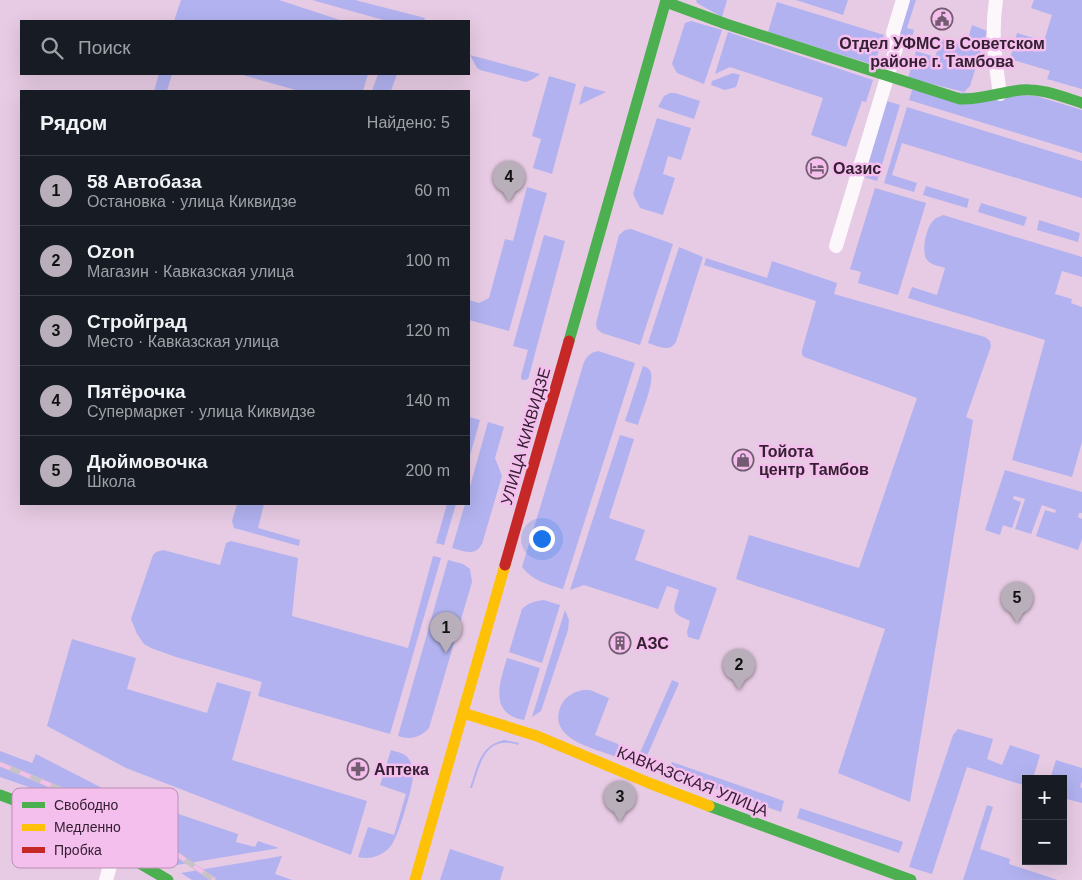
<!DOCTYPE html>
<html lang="ru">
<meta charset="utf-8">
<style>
:root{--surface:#171b24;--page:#20242c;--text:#f1f3f6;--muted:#9ea1a6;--line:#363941;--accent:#b8afba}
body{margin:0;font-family:Arial,sans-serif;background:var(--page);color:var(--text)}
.controls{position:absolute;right:15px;bottom:15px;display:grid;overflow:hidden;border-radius:0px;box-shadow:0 5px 20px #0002}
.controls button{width:45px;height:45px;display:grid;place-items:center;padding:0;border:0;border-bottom:1px solid var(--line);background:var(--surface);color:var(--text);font:25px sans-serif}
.you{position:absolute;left:541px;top:538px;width:18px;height:18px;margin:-12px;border:4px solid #fff;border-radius:50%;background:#1a73e8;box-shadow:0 0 0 8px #1a73e833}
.badge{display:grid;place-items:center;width:32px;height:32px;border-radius:50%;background:var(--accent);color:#111;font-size:16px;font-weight:700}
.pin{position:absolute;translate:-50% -41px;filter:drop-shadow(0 1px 2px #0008)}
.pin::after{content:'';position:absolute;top:26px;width:18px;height:15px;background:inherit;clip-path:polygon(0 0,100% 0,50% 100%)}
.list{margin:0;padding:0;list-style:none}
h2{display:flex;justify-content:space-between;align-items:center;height:65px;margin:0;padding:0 20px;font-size:21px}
h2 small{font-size:16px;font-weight:400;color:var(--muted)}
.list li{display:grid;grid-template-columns:32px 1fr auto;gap:15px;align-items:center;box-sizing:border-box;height:70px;padding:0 20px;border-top:1px solid var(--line)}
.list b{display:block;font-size:19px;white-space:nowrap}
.list p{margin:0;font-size:16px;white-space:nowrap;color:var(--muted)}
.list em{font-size:16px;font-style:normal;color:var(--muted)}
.icon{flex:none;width:28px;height:28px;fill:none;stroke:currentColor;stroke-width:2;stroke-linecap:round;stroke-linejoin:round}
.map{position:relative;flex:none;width:1082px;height:880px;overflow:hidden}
.search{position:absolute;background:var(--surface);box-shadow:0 5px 20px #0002;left:20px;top:20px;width:450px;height:55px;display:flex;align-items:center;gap:12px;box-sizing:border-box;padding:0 18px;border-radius:0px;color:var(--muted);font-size:19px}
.panel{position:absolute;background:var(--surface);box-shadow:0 5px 20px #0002;left:20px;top:90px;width:450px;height:415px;border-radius:0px}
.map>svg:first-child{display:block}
.green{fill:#b1b2ef}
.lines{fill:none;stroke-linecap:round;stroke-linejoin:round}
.street{stroke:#fbf7fb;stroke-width:14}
.fast{stroke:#4caf50;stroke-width:11}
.slow{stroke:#ffc107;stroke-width:11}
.jam{stroke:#c62828;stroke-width:11}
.rail-casing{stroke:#cac2c9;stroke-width:5.5}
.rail{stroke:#f4beed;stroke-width:4;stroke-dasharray:11;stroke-linecap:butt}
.labels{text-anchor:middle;stroke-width:5;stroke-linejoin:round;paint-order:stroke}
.poi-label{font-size:16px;font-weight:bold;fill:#352033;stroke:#f4beed;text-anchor:start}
.street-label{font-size:16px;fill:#352033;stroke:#f4beed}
.key{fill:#f4beed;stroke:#bb8fb5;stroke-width:1}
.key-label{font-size:14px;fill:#352033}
</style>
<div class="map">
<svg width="1082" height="880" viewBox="0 0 1082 880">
<rect width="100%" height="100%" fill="#e7cbe4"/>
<g class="green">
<path d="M181,0h98l64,21h-169z"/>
<path d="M312,0h43l70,18 -1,3h-37z"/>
<path d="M696,0h31l-5,17 -25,-14z"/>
<path d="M796,0h52l-5,15z"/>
<path d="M907,0h9l-9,28 7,2 -3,11 -13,-4z"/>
<path d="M1034,0h48v89l-35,-10 3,-8 -40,-12 7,-26 27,8 8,-26 -21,-7z"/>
<path d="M777,2l107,33 -10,30 -106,-33z"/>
<path d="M691,21l31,9 -18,54 -27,-11 -5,-9 13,-41z"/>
<path d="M972,25l15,6 -17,55 -6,6 -56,-14 8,-27 19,6 6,-18 25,7z"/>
<path d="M728,32l145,48 -7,22 -4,-1 -16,46 -35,-12 12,-37 -93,-31 -15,7z"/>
<path d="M470,55l70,19 -7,5 -7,3 -46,-12 -3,-2z"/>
<path d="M733,73l7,2 -4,12 -11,3 -14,-5 1,-4z"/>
<path d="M159,74h13l-5,17h-13z"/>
<path d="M239,74h129l-5,17h-64z"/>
<path d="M378,74h19l-6,17h-19z"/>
<path d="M549,76l27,8 -24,90 -19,-6 8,-29 -9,-3z"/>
<path d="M584,86l22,6 -27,13z"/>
<path d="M912,90l124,6 46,14v43l-173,-53z"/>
<path d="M670,93h5l25,8 -6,18 -36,-12 6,-11z"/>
<path d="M887,101l13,4 -23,76 -13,-4z"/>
<path d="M907,107l175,54v37l-180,-55 -10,32 25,8 -3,9 -30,-9z"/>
<path d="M657,118l34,10 -10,32 -13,-4 -5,18 12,4 -12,37 -23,-7 -7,-14z"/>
<path d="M926,186l43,13 -2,9 -44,-13z"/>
<path d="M527,187l20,6 -38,138 -40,-11v-20l10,3 10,-5 16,-59 8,2z"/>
<path d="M875,188l51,15 -28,92 -40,-12 3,-11 -11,-3z"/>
<path d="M981,203l46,14 -3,9 -46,-14z"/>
<path d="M943,215l139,42v20l-20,-6 -7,23 17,5 -1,4 11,4v135l-10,35 -60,-17 33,-120 -137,-42 4,-11 25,8 8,-27c-6,-2 -14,-3 -18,-8 -6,-8 -1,-31 5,-38 3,-4 7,-5 11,-7z"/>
<path d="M1039,220l41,13 -2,9 -41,-12z"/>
<path d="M631,229l42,15 -33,101 -38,-12 -5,-4 -1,-6 23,-88 6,-5z"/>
<path d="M544,235l21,6 -36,135 -1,3 -4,1 -3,-1v-3l7,-26 -15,-4z"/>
<path d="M679,247l24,10 -27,85c-7,11 -18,4 -28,1z"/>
<path d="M706,258l61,20 5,-17 65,22 -3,11 151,43 5,4 1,5 -25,71 7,3 -63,382 -72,-29 47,-144 -149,-50 13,-44 110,33 58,-170 -113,-41 -2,-3v-4l14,-49 -112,-36z"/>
<path d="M598,351l37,12 -72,226c-16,-5 -30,-8 -41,-22l62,-205c4,-7 6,-9 14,-11z"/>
<path d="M643,366c4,1 7,3 8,7 3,11 -10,41 -13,52l-13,-4z"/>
<path d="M469,417l11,3 -11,39z"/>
<path d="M488,422l16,5 -9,31 7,18 -20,68c-7,13 -19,7 -30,4l13,-44h4v-14z"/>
<path d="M620,435l14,4 -25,79 36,12 -10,30 82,28 -18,52 -11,-3 -1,-5 3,-11c-22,-9 -16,-11 -11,-31l-12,-4 -9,23 -74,-24 -14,5z"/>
<path d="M1005,470l77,22v21h-3l-1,4 4,2v20l-4,11 -42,-14 9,-26 10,3 1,-3 -14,-5 -11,29 -16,-5 10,-30 -11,-3 -1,3 8,3 -9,26 -9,-3 -3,10 -15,-5z"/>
<path d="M237,504h27l-6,24 42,12 -1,6 -65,-18 -2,-7z"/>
<path d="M447,504h9l-12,41 -8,-2z"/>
<path d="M231,541l67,17 -6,58 116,32 25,-92 8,2 -51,176 -132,-38 4,-14 -86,-25 -25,-9 -7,-4 -7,-10 -6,-15 22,-64 3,-3 7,-2 57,15 6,-22z"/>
<path d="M448,560l15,4 7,5 2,13 -43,146c-10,10 -18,12 -31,8z"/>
<path d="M544,600l16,5 -18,58 -33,-11 13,-43c6,-6 13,-8 22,-9z"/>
<path d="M565,610l4,10 -1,10 -27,81 -9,6z"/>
<path d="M72,639l64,19 -9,31 80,24 10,-31 34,10 -19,68 135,41 -16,54 -225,-87 -79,-42z"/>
<path d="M507,658l33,10 -16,52c-36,-6 -24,-38 -17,-62z"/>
<path d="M672,680l7,3 -33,75 -8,7 1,-10z"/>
<path d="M583,690h7l19,8 -14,37 23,9 2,6 -3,5 -3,1c-21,-8 -65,-17 -54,-48 4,-11 13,-16 23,-18z"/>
<path d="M958,729l35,10 -6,20 15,6 8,-20 30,10 -6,20 12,4h-20v7l-59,-19 -35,107 -23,-7 44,-132z"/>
<path d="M504,740l15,3 -1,2c-33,-11 -38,20 -46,43h-2c7,-21 10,-43 34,-48z"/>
<path d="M391,750c6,2 14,3 17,8 4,5 6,12 5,19 -1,12 -15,62 -23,70 -8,9 -20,13 -32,10l10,-30 26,8 12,-41 -26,-9z"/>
<path d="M0,751l32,12 4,-9 68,35 134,45 -2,8 19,5 3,-6 21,7 -108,18 -98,-56 -47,-24 -26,-9z"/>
<path d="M1056,760l26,8v13l-2,6 2,1v15l-19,-5v-19h-13z"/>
<path d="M672,762l112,39 -3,11 -112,-40z"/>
<path d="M987,805l6,2 -13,42 30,10 -1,5 49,16h-95z"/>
<path d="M800,808l103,34 -4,11 -102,-35z"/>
<path d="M450,849l54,18 -4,13h-60z"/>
<path d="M282,856l-7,18 17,6h-100l-11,-7z"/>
</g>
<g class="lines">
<g class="street">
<path d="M996,0c-5,34 -1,60 4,94"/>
<path d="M836,246l60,-198 -3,-15 10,-33"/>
<path d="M106,880l9,-32"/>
</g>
<g class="fast">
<path d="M666,2l60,22 234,75c21,1 41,-7 61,-9 21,-2 42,7 61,13"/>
<path d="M569,341l97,-341"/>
<path d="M0,795c59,20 114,53 168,85"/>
<path d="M709,806l202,74"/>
</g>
<g class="slow">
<path d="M463,713l74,23 112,47 60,23"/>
<path d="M415,880l90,-315"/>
</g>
<path class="jam" d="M505,565l64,-224"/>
<g class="rail-casing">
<path id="rail" d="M0,764l88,37 74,43 52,36"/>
</g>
<use href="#rail" class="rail"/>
</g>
<defs>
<g id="civic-ring" transform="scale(1.125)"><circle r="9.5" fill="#f4beed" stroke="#735c71" stroke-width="1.5"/><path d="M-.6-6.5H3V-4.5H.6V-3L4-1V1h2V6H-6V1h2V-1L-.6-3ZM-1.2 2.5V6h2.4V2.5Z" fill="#735c71"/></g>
<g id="hotel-ring" transform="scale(1.125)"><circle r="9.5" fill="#f4beed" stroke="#735c71" stroke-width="1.5"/><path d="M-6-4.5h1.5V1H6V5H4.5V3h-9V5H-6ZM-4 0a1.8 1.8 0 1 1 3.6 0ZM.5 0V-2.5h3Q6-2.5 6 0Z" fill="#735c71"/></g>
<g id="shop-ring" transform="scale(1.125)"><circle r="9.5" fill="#f4beed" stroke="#735c71" stroke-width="1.5"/><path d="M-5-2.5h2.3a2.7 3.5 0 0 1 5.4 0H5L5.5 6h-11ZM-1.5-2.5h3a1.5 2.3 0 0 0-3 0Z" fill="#735c71"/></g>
<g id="building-ring" transform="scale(1.125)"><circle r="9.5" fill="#f4beed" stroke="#735c71" stroke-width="1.5"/><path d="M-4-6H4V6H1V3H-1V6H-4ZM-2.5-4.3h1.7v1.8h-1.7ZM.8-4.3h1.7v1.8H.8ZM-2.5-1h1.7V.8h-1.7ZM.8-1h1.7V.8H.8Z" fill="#735c71"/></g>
<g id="pharmacy-ring" transform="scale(1.125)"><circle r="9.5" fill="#f4beed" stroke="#735c71" stroke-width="1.5"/><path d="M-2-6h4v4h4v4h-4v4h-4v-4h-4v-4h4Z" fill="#735c71"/></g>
</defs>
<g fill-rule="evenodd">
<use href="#civic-ring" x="942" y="19"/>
<use href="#hotel-ring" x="817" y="168"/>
<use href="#shop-ring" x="743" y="460"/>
<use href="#building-ring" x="620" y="643"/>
<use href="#pharmacy-ring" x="358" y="769"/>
</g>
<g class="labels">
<g class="poi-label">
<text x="942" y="49" text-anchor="middle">Отдел УФМС в Советском<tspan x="942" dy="18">районе г. Тамбова</tspan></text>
<text x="833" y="174">Оазис</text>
<text x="759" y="457">Тойота<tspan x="759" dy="18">центр Тамбов</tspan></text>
<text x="636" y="649">АЗС</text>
<text x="374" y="775">Аптека</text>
</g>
<g class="street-label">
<text transform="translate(525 436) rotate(-74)" y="6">УЛИЦА КИКВИДЗЕ</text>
<text transform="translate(693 781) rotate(22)" y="6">КАВКАЗСКАЯ УЛИЦА</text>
</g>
</g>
<rect x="12" y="788" width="166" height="80" rx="8" class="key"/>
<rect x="22" y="802" width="23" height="6" fill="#4caf50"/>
<rect x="22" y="824" width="23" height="7" fill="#ffc107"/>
<rect x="22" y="847" width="23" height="6" fill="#c62828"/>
<g class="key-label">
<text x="54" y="810">Свободно</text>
<text x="54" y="832">Медленно</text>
<text x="54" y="855">Пробка</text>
</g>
</svg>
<div class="controls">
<button>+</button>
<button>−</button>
</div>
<div class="you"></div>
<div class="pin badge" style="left:446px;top:653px">1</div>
<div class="pin badge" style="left:739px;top:690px">2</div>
<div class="pin badge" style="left:620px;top:822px">3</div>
<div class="pin badge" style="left:509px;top:202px">4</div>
<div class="pin badge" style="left:1017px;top:623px">5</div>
<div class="search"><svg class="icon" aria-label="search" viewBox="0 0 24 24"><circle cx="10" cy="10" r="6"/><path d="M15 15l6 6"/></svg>Поиск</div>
<section class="panel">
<h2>Рядом<small>Найдено: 5</small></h2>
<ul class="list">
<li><span class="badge">1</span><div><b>58 Автобаза</b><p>Остановка · улица Киквидзе</p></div><em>60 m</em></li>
<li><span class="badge">2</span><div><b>Ozon</b><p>Магазин · Кавказская улица</p></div><em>100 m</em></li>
<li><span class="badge">3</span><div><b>Стройград</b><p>Место · Кавказская улица</p></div><em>120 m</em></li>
<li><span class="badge">4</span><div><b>Пятёрочка</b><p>Супермаркет · улица Киквидзе</p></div><em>140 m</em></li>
<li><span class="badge">5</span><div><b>Дюймовочка</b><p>Школа</p></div><em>200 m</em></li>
</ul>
</section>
</div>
